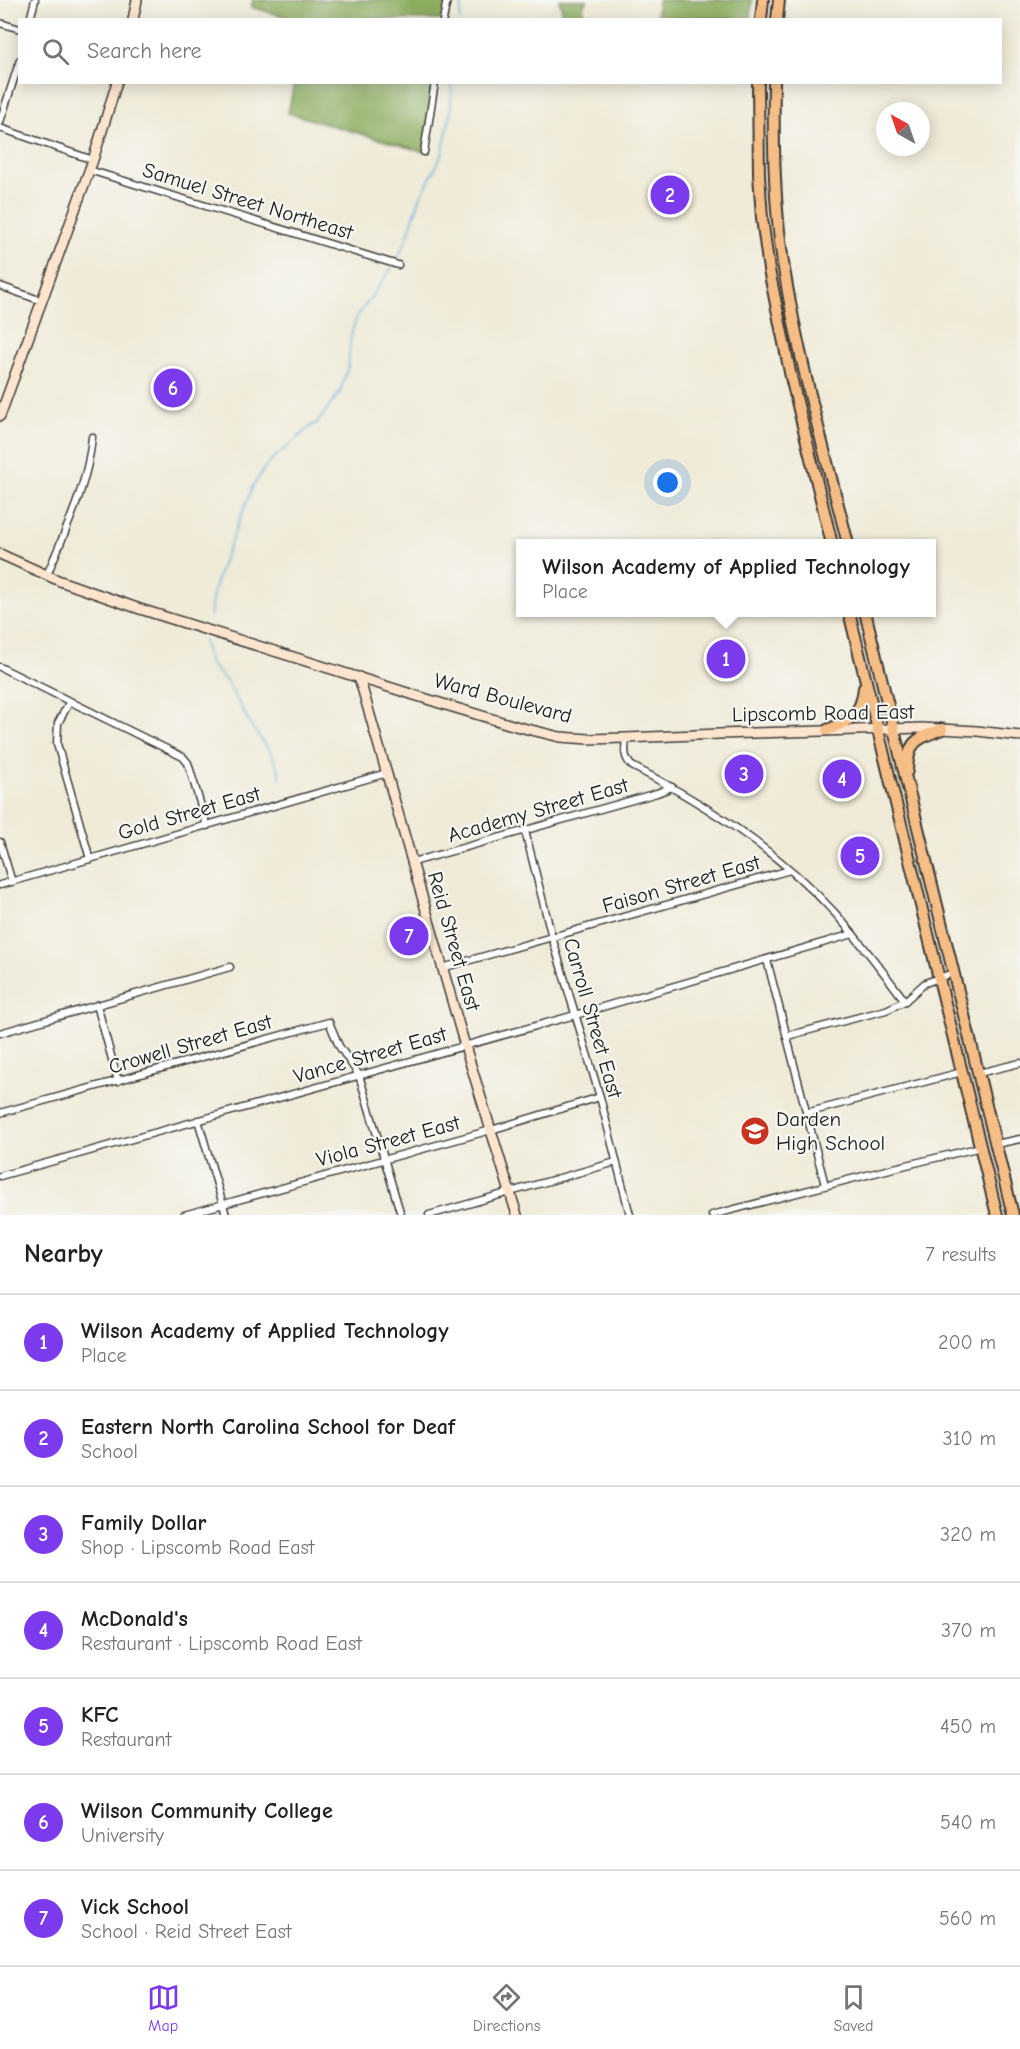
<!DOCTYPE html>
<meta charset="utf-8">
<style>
:root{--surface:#fff;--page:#f2f2f2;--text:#202124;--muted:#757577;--line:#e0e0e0;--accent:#7c3aed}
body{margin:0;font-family:"Comic Neue",sans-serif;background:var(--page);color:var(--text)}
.compass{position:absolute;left:876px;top:102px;width:54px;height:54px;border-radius:50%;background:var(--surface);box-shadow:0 3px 15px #0003;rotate:320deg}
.you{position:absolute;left:668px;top:483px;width:21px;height:21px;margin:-15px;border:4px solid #fff;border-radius:50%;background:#1a73e8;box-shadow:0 0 0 9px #1a73e833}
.badge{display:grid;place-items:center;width:39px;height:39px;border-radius:50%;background:var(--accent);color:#fff;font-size:20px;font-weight:700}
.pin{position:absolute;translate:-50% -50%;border:3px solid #fff;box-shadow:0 2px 6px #0006}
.popup{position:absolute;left:516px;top:539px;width:420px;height:78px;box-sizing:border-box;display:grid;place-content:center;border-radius:0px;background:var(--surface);filter:drop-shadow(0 2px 4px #0005);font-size:20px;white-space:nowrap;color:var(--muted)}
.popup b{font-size:22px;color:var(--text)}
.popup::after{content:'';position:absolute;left:50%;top:100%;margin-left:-12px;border:12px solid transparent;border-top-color:var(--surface)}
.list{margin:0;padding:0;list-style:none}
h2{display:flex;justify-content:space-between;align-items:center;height:78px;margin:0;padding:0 24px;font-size:26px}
h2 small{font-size:20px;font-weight:400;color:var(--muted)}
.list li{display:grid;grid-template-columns:39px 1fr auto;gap:18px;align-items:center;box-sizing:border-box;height:96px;padding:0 24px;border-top:2px solid var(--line)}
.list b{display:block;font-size:22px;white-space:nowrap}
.list p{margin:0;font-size:20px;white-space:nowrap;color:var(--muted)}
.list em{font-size:20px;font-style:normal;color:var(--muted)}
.icon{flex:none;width:33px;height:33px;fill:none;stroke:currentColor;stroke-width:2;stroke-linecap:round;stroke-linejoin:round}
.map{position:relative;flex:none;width:1020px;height:1215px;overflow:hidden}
.search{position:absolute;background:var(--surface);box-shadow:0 3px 15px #0003;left:18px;right:18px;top:18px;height:66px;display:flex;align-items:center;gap:15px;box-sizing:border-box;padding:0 21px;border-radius:0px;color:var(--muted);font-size:22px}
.sheet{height:750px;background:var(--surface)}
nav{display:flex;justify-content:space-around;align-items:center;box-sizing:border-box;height:84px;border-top:2px solid var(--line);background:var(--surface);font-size:16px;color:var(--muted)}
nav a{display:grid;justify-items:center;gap:3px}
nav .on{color:var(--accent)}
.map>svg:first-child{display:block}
.forest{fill:#8cad61;stroke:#54643e;stroke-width:1.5}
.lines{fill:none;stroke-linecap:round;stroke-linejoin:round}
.stream{stroke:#63abda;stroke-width:1.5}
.street-casing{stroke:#3c3b38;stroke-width:9}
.secondary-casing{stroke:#3c3b38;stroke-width:12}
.highway-casing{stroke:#3c3b38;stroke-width:14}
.street{stroke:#fff;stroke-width:6}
.secondary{stroke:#fbe5cf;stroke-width:9}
.highway{stroke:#f6be87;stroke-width:10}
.labels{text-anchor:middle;stroke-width:4.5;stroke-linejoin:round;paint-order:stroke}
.street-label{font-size:21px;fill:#1c1c1c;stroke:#f6f6f2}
.poi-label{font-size:21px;fill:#1c1c1c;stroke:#f6f6f2;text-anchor:start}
</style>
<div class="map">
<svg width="1020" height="1215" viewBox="0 0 1020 1215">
<rect width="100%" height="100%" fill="#f6f6f2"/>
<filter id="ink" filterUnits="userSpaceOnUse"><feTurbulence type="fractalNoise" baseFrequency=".0167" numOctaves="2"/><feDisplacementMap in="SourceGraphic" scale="12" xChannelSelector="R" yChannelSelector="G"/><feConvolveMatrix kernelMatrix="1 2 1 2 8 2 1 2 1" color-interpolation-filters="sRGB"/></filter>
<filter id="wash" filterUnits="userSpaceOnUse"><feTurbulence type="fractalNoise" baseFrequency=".008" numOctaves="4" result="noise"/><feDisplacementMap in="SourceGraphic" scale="24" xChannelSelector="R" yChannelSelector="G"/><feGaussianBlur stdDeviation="1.35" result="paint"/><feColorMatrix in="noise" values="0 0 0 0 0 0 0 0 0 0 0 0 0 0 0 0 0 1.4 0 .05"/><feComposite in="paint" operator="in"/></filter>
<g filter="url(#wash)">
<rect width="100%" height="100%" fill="#f0ebd8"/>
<g class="forest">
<path d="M253,0h197l-3,20 -155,-1 -41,-12z"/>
<path d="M559,0h28l-4,7 2,12h-25l2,-9z"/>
<path d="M658,0h94l-1,19h-95z"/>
<path d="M294,83h142l-12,69 -136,-39z"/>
</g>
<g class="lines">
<g class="stream">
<path d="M460,20l2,-20"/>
<path d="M397,259l9,-18 14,-43 22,-43 9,-45 1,-28"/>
<path d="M210,617l3,-24 9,-29 31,-78 15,-23 42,-36 8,-5 22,-30 8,-26 3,-30 5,-18 36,-50"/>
<path d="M203,640l7,24 17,18 26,47 17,22 10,22v5"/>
</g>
</g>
</g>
<g filter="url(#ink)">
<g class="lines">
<g class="street-casing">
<g id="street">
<path d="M30,20l5,-20"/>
<path d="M443,20l4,-20"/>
<path d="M0,23l20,6"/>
<path d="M0,122l20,-62"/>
<path d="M0,128l93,32"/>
<path d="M424,152l11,-70"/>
<path d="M89,170l309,95"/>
<path d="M0,286l42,15"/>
<path d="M47,575c18,-44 41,-90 45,-138"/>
<path d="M0,667l183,90 5,6 19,63"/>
<path d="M70,701l-12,22 -1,21 33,115"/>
<path d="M626,738c-1,11 -3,19 6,28 74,38 145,84 202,146 25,28 48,58 71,89"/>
<path d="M525,831l27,106 48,160 30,118"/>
<path d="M0,842l12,40"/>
<path d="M413,862l244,-69 15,-6"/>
<path d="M0,885l387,-112"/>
<path d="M767,960l58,225"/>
<path d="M442,968l348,-98"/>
<path d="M97,1005l21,76"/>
<path d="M0,1033l230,-66"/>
<path d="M787,1036l99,-26 19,-9 20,-18 28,-10"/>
<path d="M979,1073l41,-10"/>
<path d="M0,1113l329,-91 10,24 20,29 42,140"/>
<path d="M806,1113l156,-41"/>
<path d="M198,1120l28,95"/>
<path d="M996,1144l24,-5"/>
<path d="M0,1176l575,-161 278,-81"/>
<path d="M184,1215l307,-85 109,-33"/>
<path d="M429,1215l187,-53"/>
<path d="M712,1215l182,-47 87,-21"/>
</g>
</g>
<g class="secondary-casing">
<g id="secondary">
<path d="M133,20l4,-20"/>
<path d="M0,416l93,-256 24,-78"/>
<path d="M0,554l60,27 80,28 306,96 73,22 41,10 29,2 37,-1 93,-4 203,-6 55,3 43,5"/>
<path d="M359,677l106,369 52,169"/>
</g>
</g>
<g class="highway-casing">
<g id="highway">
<path d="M761,20l2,-20"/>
<path d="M777,20l2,-20"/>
<path d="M758,82l1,92 3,44 7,52 22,107 41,167"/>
<path d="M774,82c-1,63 0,125 10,187 15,92 41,184 64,275"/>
<path d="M849,612l148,603"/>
<path d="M865,612l148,603"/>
<path d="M827,730c24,-9 34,-15 37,-42"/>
<path d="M907,771c1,-30 9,-32 35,-42"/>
</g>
</g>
<use href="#street" class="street"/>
<use href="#secondary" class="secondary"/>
<use href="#highway" class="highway"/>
</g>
</g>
<defs>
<g id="school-disc" transform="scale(1.5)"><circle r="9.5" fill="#c8321e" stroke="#f6f6f2"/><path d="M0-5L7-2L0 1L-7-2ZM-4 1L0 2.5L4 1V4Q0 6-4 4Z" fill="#fff"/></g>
</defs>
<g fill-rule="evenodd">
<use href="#school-disc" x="755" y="1131"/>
</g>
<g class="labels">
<g class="street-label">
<text transform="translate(248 201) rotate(17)" y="7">Samuel Street Northeast</text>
<text transform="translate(503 698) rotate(15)" y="7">Ward Boulevard</text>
<text transform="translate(823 713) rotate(-1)" y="7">Lipscomb Road East</text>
<text transform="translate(538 810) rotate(-16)" y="7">Academy Street East</text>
<text transform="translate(189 813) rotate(-16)" y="7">Gold Street East</text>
<text transform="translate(681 884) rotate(-16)" y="7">Faison Street East</text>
<text transform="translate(454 941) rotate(74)" y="7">Reid Street East</text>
<text transform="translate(593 1018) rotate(74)" y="7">Carroll Street East</text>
<text transform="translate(190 1044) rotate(-16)" y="7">Crowell Street East</text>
<text transform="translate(370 1055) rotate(-16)" y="7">Vance Street East</text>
<text transform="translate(388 1141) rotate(-15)" y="7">Viola Street East</text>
</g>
<g class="poi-label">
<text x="776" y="1126">Darden<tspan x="776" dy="24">High School</tspan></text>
</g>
</g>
</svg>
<svg class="compass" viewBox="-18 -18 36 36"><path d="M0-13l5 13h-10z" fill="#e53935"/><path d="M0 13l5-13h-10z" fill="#757577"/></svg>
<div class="you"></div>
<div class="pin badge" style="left:726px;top:659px">1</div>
<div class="popup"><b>Wilson Academy of Applied Technology</b>Place</div>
<div class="pin badge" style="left:670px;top:195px">2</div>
<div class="pin badge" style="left:744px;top:774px">3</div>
<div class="pin badge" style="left:842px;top:779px">4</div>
<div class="pin badge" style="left:860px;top:856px">5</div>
<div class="pin badge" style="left:173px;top:388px">6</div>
<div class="pin badge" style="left:409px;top:936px">7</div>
<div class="search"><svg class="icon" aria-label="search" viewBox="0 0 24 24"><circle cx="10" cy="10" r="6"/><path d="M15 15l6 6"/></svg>Search here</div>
</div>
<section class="sheet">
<h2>Nearby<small>7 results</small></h2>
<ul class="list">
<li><span class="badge">1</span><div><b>Wilson Academy of Applied Technology</b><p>Place</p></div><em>200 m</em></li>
<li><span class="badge">2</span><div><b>Eastern North Carolina School for Deaf</b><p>School</p></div><em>310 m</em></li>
<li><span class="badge">3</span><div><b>Family Dollar</b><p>Shop · Lipscomb Road East</p></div><em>320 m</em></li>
<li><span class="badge">4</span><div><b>McDonald's</b><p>Restaurant · Lipscomb Road East</p></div><em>370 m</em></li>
<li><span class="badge">5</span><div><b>KFC</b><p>Restaurant</p></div><em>450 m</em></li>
<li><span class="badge">6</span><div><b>Wilson Community College</b><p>University</p></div><em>540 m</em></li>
<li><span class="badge">7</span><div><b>Vick School</b><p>School · Reid Street East</p></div><em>560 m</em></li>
</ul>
</section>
<nav>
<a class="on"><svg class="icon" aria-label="map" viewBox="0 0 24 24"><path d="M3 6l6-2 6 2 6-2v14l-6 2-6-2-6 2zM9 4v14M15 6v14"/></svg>Map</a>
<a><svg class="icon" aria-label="directions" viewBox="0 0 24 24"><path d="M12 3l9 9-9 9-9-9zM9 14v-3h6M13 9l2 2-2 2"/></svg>Directions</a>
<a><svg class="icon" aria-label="saved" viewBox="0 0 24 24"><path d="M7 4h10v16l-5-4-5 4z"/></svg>Saved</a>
</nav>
